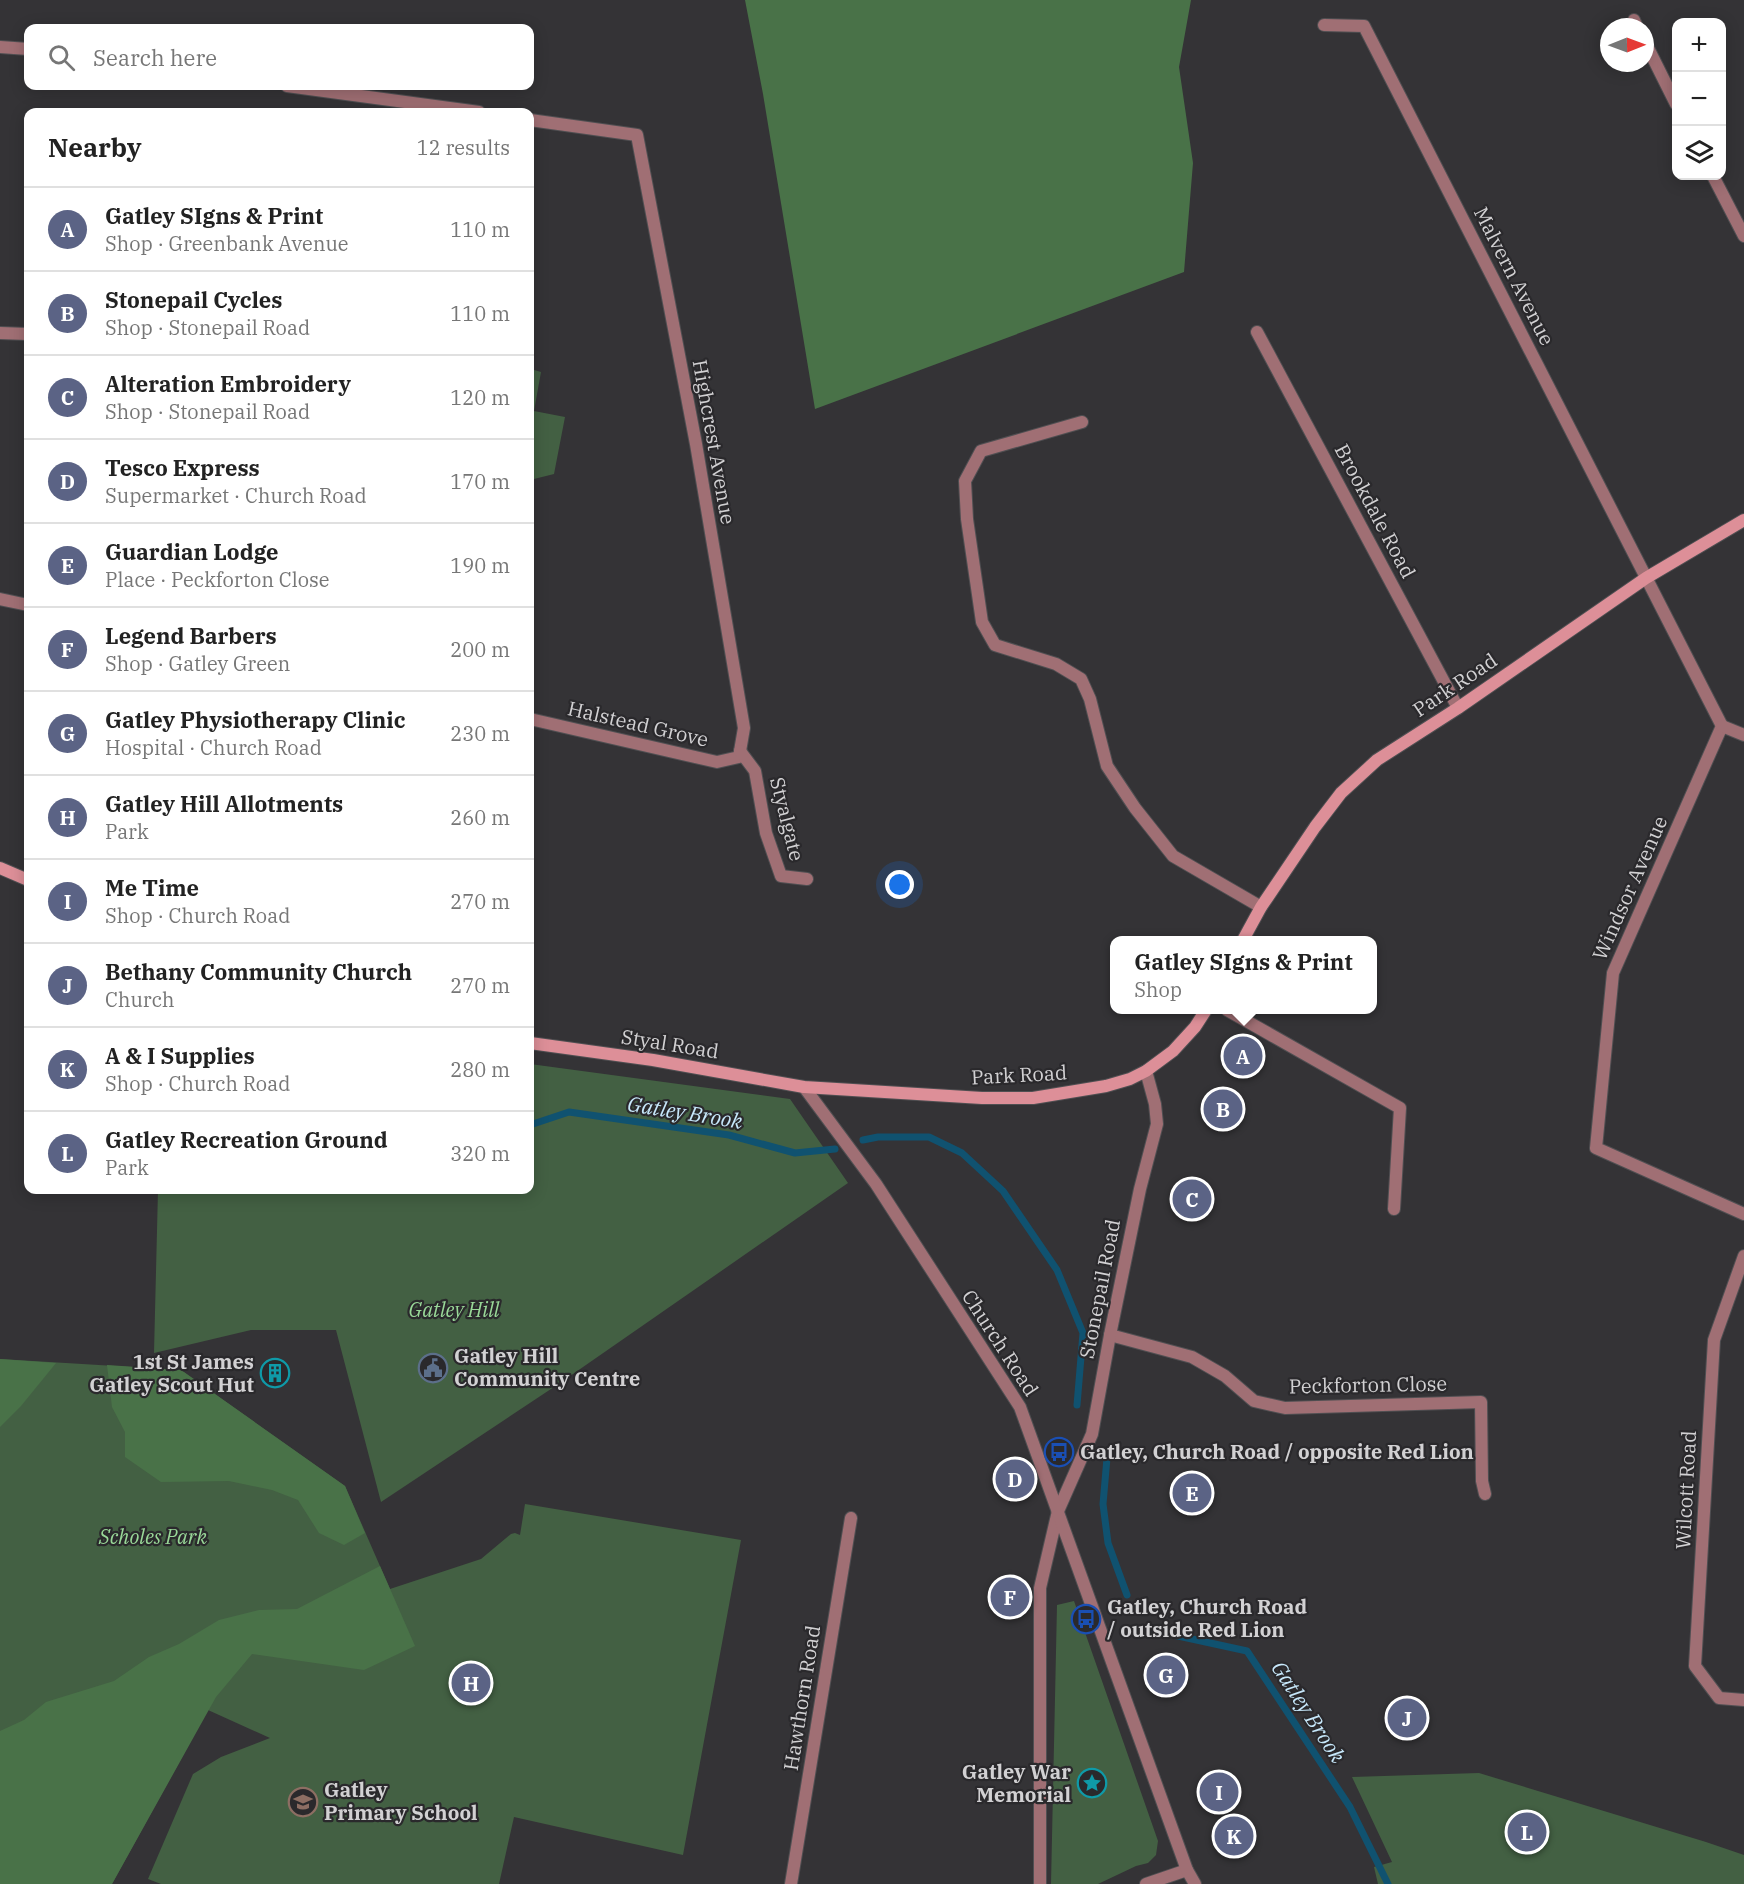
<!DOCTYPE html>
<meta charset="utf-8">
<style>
:root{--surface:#fff;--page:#f6f6f6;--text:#222;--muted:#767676;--line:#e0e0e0;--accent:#5b6385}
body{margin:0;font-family:"IBM Plex Serif",serif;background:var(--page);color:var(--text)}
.controls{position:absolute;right:18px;top:18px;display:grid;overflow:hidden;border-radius:12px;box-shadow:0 3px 15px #0003}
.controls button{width:54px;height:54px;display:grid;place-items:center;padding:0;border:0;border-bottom:2px solid var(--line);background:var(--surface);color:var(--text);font:30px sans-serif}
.compass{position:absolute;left:1600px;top:18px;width:54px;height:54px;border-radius:50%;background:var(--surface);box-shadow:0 3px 15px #0003;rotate:89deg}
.you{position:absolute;left:900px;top:885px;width:21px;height:21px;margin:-15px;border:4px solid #fff;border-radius:50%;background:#1a73e8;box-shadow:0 0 0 9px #1a73e833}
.badge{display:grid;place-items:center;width:39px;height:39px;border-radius:50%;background:var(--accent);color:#fff;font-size:20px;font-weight:700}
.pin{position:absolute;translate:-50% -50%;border:3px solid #fff;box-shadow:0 2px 6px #0006}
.popup{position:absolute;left:1110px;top:936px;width:267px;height:78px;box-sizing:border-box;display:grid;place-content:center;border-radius:12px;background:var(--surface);filter:drop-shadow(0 2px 4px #0005);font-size:20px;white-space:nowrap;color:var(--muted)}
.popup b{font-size:22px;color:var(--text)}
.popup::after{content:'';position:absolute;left:50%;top:100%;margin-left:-12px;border:12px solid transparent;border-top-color:var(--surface)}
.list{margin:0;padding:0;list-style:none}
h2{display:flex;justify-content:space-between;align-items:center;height:78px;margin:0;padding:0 24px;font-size:26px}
h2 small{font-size:20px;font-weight:400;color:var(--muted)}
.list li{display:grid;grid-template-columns:39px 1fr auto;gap:18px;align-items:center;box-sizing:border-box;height:84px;padding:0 24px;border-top:2px solid var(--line)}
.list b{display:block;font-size:22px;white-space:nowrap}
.list p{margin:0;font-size:20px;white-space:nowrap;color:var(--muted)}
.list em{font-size:20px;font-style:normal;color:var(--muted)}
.icon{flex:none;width:33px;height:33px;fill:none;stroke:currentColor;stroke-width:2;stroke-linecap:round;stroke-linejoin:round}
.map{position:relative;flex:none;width:1744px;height:1884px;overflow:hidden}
.search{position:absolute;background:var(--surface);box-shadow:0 3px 15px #0003;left:24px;top:24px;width:510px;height:66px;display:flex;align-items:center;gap:15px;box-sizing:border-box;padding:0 21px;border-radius:12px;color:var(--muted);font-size:22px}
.panel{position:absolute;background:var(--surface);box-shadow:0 3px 15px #0003;left:24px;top:108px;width:510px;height:1086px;border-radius:12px}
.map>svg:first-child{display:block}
.green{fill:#436043}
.forest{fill:#497248}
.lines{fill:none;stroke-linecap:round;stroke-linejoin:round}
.stream{stroke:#105270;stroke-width:7}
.minor-casing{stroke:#504f52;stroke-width:14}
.tertiary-casing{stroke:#504f52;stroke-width:14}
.secondary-casing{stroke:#504f52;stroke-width:14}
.minor{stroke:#a06f74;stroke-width:12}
.tertiary{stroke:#a06f74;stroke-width:12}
.secondary{stroke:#dd8f98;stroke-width:12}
.labels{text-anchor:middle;stroke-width:4.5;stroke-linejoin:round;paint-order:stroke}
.street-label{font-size:20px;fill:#d2d1d3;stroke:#2a292c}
.park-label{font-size:20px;font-style:italic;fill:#99d898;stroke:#2a292c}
.poi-label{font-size:20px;font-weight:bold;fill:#d2d1d3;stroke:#2a292c;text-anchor:start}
.water-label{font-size:21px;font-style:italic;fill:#c7e8fb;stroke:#2a292c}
</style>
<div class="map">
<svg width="1744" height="1884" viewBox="0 0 1744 1884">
<rect width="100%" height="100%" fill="#343336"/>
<g class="green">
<path d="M530,363l1,6 10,3 -7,39 31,6 -11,57 -24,6z"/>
<path d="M530,1064l260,35 58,84 -288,200 -179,119 -45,-172h-85l-97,23 4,-163h372z"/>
<path d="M0,1359l181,11 164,116 45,103 91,-30 30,-25 4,-1 5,2 5,-31 216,36 -58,315 -169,-38 -15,67h-338l-13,-5 45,-105 28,-17 49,-19 -62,-28 -96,174h-112z"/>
<path d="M1074,1601l84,240 -2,14 -8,8 -12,3 -38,18h-47l6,-279z"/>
<path d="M1479,1773l227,69 38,13v29h-366l-4,-17 18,-5 -40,-85z"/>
</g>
<g class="forest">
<path d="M745,0h446l-12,67 14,96 -9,109 -369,137 -52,-315z"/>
<path d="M0,1359l56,4 -35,43 -21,21z"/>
<path d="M107,1365l74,5 164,116 20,47 -21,12 -25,-12 -21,-33 -26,-10 -43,-9 -68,1 -36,-25v-25l-13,-25z"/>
<path d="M380,1566l35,80 -51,24 -112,-16 -36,43 -104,187h-112v-153l24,-11 22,-18 68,-21 35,-24 30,-13 40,-24 40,-10 38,-1z"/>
</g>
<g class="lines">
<g class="stream">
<path d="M530,1125l39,-13 160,23 66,18 40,-4"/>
<path d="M863,1140l15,-3h51l33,16 41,38 54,79 26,63 -6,72"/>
<path d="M1107,1458l-4,46 5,39 19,52"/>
<path d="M1146,1629l101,22 103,156 38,77"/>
</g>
<g class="minor-casing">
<g id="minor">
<path d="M1634,20l3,7"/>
<path d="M1324,25l40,1 358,700 -109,247 -17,175 148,66"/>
<path d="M1645,42l31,62"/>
<path d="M0,47l28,2"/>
<path d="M287,86l192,26"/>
<path d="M530,120l107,15 59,309 48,284 -5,29 -22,5 -187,-43"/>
<path d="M1713,176l31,60"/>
<path d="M1257,332l201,376"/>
<path d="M0,333l28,1"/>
<path d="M1082,422l-101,29 -16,30 2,38 15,103 13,23 61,19 25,15 9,20 17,67 28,42 38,48 88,51"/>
<path d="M0,599l28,6"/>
<path d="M1722,726l22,9"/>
<path d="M740,751l15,20 11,62 15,43 26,3"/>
<path d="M1227,1010l173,98 -6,101"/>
<path d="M1744,1256l-30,84 -19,326 24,32 25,2"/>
<path d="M1110,1335l82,22 33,19 29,25 31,7 196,-6 1,79 3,13"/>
<path d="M791,1884l60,-366"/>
<path d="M1040,1884v-296l18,-77 34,-77 18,-99 30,-146 17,-65 -2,-20 -9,-33"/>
<path d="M1146,1884l41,-14"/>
</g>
</g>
<g class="tertiary-casing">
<path id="tertiary" d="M804,1087l72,97 144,223 167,463 8,14"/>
</g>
<g class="secondary-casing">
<g id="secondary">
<path d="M0,868l28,12"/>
<path d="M1243,940l18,-33 54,-80 26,-34 36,-33 81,-52 188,-130 98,-58"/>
<path d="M530,1043l123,17 151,27 178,11h51l73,-12 24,-7 16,-8 27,-20 22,-24 11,-17"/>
</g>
</g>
<use href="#minor" class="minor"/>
<use href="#tertiary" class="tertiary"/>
<use href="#secondary" class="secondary"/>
</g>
<defs>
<g id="civic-ring" transform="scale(1.5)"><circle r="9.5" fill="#2a292c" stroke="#5c6f8a" stroke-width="1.5"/><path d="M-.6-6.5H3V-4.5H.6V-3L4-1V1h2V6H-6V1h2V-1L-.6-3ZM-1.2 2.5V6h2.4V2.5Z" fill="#5c6f8a"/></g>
<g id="building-ring" transform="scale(1.5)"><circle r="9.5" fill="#2a292c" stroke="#0f9aa8" stroke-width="1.5"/><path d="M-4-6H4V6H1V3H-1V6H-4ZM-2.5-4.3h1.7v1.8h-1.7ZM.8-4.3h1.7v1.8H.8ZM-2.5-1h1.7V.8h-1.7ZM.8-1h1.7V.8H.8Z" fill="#0f9aa8"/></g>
<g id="bus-ring" transform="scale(1.5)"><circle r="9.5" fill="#2a292c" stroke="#1a4fb4" stroke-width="1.5"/><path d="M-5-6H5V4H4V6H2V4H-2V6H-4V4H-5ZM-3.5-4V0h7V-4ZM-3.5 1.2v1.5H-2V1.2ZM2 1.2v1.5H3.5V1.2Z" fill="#1a4fb4"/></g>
<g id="sight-ring" transform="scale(1.5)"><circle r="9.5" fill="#2a292c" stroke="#0f9aa8" stroke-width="1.5"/><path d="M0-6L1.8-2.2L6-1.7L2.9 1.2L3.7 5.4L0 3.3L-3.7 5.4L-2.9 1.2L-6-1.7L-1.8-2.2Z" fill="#0f9aa8"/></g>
<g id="school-ring" transform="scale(1.5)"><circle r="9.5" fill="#2a292c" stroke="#8d6e63" stroke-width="1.5"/><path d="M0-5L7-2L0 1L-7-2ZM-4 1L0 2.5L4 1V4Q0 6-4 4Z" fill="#8d6e63"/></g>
</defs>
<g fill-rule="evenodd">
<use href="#civic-ring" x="433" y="1368"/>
<use href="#building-ring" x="275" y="1373"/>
<use href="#bus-ring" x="1059" y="1452"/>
<use href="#bus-ring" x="1086" y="1619"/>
<use href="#sight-ring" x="1092" y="1783"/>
<use href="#school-ring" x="303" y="1802"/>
</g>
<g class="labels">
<g class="street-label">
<text transform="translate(1514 276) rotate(63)" y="7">Malvern Avenue</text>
<text transform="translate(714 442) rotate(80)" y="7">Highcrest Avenue</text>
<text transform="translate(1375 511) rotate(62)" y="7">Brookdale Road</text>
<text transform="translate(1455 685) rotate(-34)" y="7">Park Road</text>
<text transform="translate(638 724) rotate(13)" y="7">Halstead Grove</text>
<text transform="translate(787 819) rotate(76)" y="7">Styalgate</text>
<text transform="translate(1630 888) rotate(-66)" y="7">Windsor Avenue</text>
<text transform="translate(670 1044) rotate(9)" y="7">Styal Road</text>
<text transform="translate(1019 1075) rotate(-3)" y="7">Park Road</text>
<text transform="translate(1100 1289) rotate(-79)" y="7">Stonepail Road</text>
<text transform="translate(1000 1343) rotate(57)" y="7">Church Road</text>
<text transform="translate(1368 1385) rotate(-1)" y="7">Peckforton Close</text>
<text transform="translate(1686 1490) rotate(-87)" y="7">Wilcott Road</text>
<text transform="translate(802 1698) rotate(-81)" y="7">Hawthorn Road</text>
</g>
<g class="park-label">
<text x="454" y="1317">Gatley Hill</text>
<text x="153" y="1544">Scholes Park</text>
</g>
<g class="poi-label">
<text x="454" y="1363">Gatley Hill<tspan x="454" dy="23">Community Centre</tspan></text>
<text x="254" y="1369" text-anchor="end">1st St James<tspan x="254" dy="23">Gatley Scout Hut</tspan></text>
<text x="1080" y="1459">Gatley, Church Road / opposite Red Lion</text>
<text x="1107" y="1614">Gatley, Church Road<tspan x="1107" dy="23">/ outside Red Lion</tspan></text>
<text x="1071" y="1779" text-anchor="end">Gatley War<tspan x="1071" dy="23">Memorial</tspan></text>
<text x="324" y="1797">Gatley<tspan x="324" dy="23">Primary School</tspan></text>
</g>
<g class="water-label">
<text transform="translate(685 1113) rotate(9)" y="7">Gatley Brook</text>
<text transform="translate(1308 1712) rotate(57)" y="7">Gatley Brook</text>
</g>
</g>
</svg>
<div class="controls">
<button>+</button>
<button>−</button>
<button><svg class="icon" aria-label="layers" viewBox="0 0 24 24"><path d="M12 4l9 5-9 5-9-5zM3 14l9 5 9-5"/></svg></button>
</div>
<svg class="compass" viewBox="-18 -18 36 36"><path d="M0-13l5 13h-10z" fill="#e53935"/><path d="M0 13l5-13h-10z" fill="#767676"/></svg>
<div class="you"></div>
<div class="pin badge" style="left:1243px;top:1056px">A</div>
<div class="popup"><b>Gatley SIgns &amp; Print</b>Shop</div>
<div class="pin badge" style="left:1223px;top:1109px">B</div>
<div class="pin badge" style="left:1192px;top:1199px">C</div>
<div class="pin badge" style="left:1015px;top:1479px">D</div>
<div class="pin badge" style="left:1192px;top:1493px">E</div>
<div class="pin badge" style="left:1010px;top:1597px">F</div>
<div class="pin badge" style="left:1166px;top:1675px">G</div>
<div class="pin badge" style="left:471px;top:1683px">H</div>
<div class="pin badge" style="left:1219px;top:1792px">I</div>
<div class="pin badge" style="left:1407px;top:1718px">J</div>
<div class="pin badge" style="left:1234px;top:1836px">K</div>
<div class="pin badge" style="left:1527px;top:1832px">L</div>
<div class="search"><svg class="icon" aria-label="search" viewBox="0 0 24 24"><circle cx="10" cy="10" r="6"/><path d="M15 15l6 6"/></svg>Search here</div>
<section class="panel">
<h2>Nearby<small>12 results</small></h2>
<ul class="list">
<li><span class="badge">A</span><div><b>Gatley SIgns &amp; Print</b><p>Shop · Greenbank Avenue</p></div><em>110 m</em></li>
<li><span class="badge">B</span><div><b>Stonepail Cycles</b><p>Shop · Stonepail Road</p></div><em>110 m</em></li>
<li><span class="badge">C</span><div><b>Alteration Embroidery</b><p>Shop · Stonepail Road</p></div><em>120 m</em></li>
<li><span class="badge">D</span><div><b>Tesco Express</b><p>Supermarket · Church Road</p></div><em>170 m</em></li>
<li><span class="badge">E</span><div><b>Guardian Lodge</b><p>Place · Peckforton Close</p></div><em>190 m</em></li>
<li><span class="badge">F</span><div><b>Legend Barbers</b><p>Shop · Gatley Green</p></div><em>200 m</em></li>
<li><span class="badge">G</span><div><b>Gatley Physiotherapy Clinic</b><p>Hospital · Church Road</p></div><em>230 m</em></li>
<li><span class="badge">H</span><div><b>Gatley Hill Allotments</b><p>Park</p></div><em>260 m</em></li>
<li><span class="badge">I</span><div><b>Me Time</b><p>Shop · Church Road</p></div><em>270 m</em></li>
<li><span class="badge">J</span><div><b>Bethany Community Church</b><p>Church</p></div><em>270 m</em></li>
<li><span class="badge">K</span><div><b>A &amp; I Supplies</b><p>Shop · Church Road</p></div><em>280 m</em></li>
<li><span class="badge">L</span><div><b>Gatley Recreation Ground</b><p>Park</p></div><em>320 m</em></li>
</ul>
</section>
</div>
